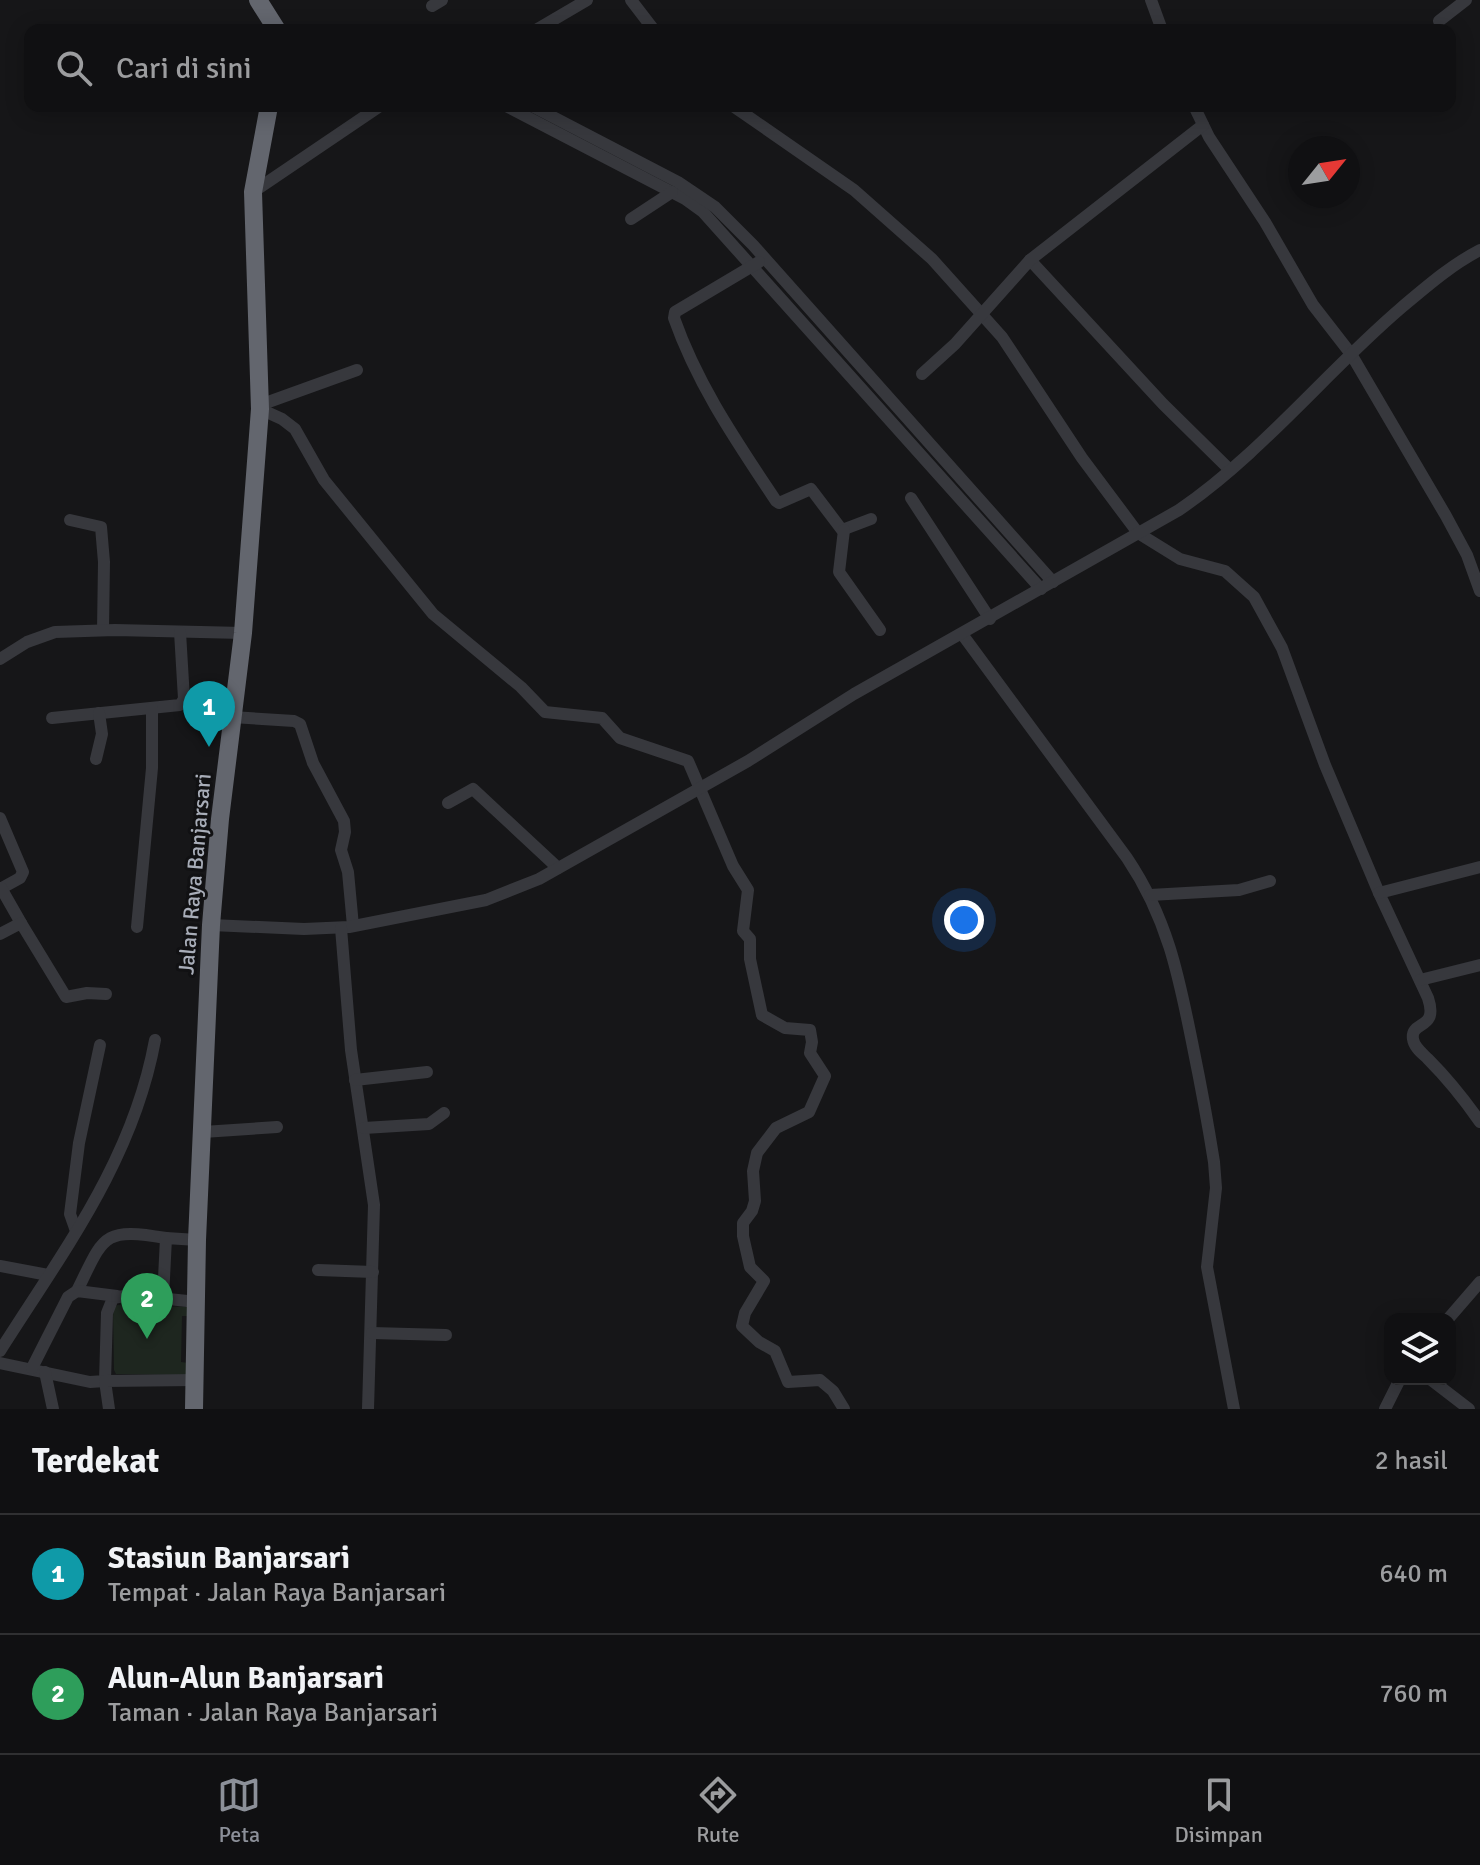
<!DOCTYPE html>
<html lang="id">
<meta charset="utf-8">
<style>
:root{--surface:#101012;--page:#19191b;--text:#f1f3f6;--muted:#9c9d9f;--line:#303032;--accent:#8c9099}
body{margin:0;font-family:Signika,sans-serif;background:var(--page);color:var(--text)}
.controls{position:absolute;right:24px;bottom:24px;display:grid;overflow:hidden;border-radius:16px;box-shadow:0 4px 20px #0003}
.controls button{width:72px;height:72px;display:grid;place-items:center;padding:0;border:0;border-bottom:2px solid var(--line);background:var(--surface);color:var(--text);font:40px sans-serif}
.compass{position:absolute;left:1288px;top:136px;width:72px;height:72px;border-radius:50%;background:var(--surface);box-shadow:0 4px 20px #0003;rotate:60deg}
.you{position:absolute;left:964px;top:920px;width:28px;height:28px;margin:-20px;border:6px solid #fff;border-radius:50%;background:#1a73e8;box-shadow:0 0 0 12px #1a73e833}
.badge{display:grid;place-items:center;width:52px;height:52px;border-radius:50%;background:var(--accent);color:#fff;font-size:26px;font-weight:700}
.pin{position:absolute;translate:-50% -66px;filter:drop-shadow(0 2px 4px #0008)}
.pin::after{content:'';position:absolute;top:42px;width:28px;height:24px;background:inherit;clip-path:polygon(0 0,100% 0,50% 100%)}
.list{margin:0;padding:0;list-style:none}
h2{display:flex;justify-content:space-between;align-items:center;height:104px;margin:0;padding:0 32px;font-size:34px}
h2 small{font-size:26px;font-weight:400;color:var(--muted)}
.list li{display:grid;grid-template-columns:52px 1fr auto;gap:24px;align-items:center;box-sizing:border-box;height:120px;padding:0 32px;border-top:2px solid var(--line)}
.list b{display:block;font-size:30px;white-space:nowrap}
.list p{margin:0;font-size:26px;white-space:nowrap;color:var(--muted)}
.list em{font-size:26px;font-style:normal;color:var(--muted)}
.icon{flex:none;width:44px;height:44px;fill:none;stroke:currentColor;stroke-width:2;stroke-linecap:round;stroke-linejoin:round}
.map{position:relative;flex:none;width:1480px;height:1409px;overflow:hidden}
.search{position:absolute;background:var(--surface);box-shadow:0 4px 20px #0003;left:24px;right:24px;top:24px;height:88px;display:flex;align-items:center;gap:20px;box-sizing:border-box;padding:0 28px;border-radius:16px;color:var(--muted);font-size:30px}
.sheet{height:344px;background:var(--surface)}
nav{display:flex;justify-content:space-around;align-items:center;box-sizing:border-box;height:112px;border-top:2px solid var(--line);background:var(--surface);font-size:22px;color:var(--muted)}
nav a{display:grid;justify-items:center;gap:4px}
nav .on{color:var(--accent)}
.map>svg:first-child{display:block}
.green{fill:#1e261f}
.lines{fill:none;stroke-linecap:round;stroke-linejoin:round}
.minor{stroke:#37383d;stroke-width:12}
.highway{stroke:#63666e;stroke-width:18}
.labels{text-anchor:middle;stroke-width:6;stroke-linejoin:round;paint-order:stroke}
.street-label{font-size:22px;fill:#a8adb8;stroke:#111113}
</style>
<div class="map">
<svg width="1480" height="1409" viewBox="0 0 1480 1409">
<rect width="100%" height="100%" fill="#161618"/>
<path class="green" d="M118,1305l72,2v9h-8l-1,46 8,1v12l-73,-1 -2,-4 -1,-63z"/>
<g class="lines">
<g class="minor">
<path d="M631,0l23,30"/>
<path d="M1151,0l11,30"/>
<path d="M432,6l10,-6"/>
<path d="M1439,21l27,-21"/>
<path d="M536,30l51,-30"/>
<path d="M506,106l179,93 18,13 338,377"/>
<path d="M532,106l146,76 37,25 38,38 300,337"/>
<path d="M733,106l121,84 78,69 70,78 80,121 56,75 42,26 45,12 29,26 28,51 43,117 54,128 49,105c11,33 -18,22 -15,41 1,8 9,14 15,20 20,20 36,40 52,63"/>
<path d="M1194,106l15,31 56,85 48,83 38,49 95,162 21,39 13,36"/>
<path d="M253,192l127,-86"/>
<path d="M631,219l41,-27"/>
<path d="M1030,260l133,144 67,66"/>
<path d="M759,262l-84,50 -1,6c24,68 63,124 102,183l3,2 32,-14 31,41 29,-11"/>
<path d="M922,374l33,-30 75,-84 173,-135"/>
<path d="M260,405l97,-35"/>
<path d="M260,409l22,10 13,10 29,51 109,134 88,73 24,25 57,6 18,20 68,23 45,105 15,24 -5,41 7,8v20l12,56 23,13 25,2 2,12 -2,11 15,23 -16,36 -33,16 -19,25 -4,18 2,30 -3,10 -9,12v13l7,31 14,14 -19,32 -3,13 17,16 16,9 13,31 32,-2 13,11 11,18"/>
<path d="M911,498l79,121"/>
<path d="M70,520l31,7 3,35 -1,68"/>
<path d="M844,530l-5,42 41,58"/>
<path d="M962,634l165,224c41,61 52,119 66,189 8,39 15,77 21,115l2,26 -9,79 27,142"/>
<path d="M0,659l27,-17 28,-10 60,-2 128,3"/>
<path d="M232,717l62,4 6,3 13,39 31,58 1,11 -4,18 7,22 5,54"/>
<path d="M52,718l128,-13 4,-6 -4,-67"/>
<path d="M96,759l6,-25 -3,-21"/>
<path d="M448,803l25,-14 85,79"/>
<path d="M0,818l23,54 -3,6 -20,11"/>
<path d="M1,888l20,35"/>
<path d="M1379,893l101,-26"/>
<path d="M1150,895l89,-5 31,-9"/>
<path d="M211,925l93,4 45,-2 137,-27 53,-21 209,-118 106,-67 325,-184c82,-56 147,-138 222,-202 25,-21 50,-43 79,-58"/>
<path d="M137,927l15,-159v-60"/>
<path d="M341,928l10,122 23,155 -6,204"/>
<path d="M0,934l21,-11 45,74 21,-4 19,1"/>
<path d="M1420,980l60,-15"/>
<path d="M355,1080l72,-8"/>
<path d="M364,1128l65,-4 15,-11"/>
<path d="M203,1132l74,-5"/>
<path d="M76,1231l-6,-17 9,-71 21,-98"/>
<path d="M0,1266l48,9"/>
<path d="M318,1270l55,2"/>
<path d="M77,1291c27,-55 25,-64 89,-53"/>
<path d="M163,1298l3,-60 31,2"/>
<path d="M1448,1319l32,-37"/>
<path d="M372,1333l74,2"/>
<path d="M0,1351c64,-101 133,-191 155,-311"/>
<path d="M0,1363l90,19 15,-1 2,-68 6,-15 17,-3 67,7"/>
<path d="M32,1368l36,-71 9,-6 40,5"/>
<path d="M45,1372l8,37"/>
<path d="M1430,1379l39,30"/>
<path d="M109,1409l-4,-28 90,-1"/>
<path d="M1385,1409l15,-30"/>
</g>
<g class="highway">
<path d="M258,0l19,30"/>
<path d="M194,1409l3,-169 14,-315 9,-106 23,-186 17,-224 -7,-217 16,-86"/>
</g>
</g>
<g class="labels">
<g class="street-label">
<text transform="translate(194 874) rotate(-85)" y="8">Jalan Raya Banjarsari</text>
</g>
</g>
</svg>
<div class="controls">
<button><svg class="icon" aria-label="layers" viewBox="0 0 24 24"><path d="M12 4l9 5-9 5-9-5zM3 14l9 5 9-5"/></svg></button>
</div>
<svg class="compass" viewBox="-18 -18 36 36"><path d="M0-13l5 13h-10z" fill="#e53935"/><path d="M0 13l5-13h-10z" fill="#9c9d9f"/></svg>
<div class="you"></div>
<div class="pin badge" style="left:209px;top:747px;background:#0f9aa8">1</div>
<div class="pin badge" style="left:147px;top:1339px;background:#2e9e5b">2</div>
<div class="search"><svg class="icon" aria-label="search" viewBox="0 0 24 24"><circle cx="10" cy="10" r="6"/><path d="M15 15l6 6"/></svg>Cari di sini</div>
</div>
<section class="sheet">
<h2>Terdekat<small>2 hasil</small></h2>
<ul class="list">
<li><span class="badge" style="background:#0f9aa8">1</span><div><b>Stasiun Banjarsari</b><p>Tempat · Jalan Raya Banjarsari</p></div><em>640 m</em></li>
<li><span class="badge" style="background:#2e9e5b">2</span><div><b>Alun-Alun Banjarsari</b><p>Taman · Jalan Raya Banjarsari</p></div><em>760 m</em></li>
</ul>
</section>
<nav>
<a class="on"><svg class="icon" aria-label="map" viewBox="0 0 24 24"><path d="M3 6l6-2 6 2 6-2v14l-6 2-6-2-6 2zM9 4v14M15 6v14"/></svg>Peta</a>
<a><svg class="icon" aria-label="directions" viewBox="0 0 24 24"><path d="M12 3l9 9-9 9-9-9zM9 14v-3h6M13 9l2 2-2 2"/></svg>Rute</a>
<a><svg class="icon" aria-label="saved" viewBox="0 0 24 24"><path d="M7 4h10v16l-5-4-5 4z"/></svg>Disimpan</a>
</nav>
